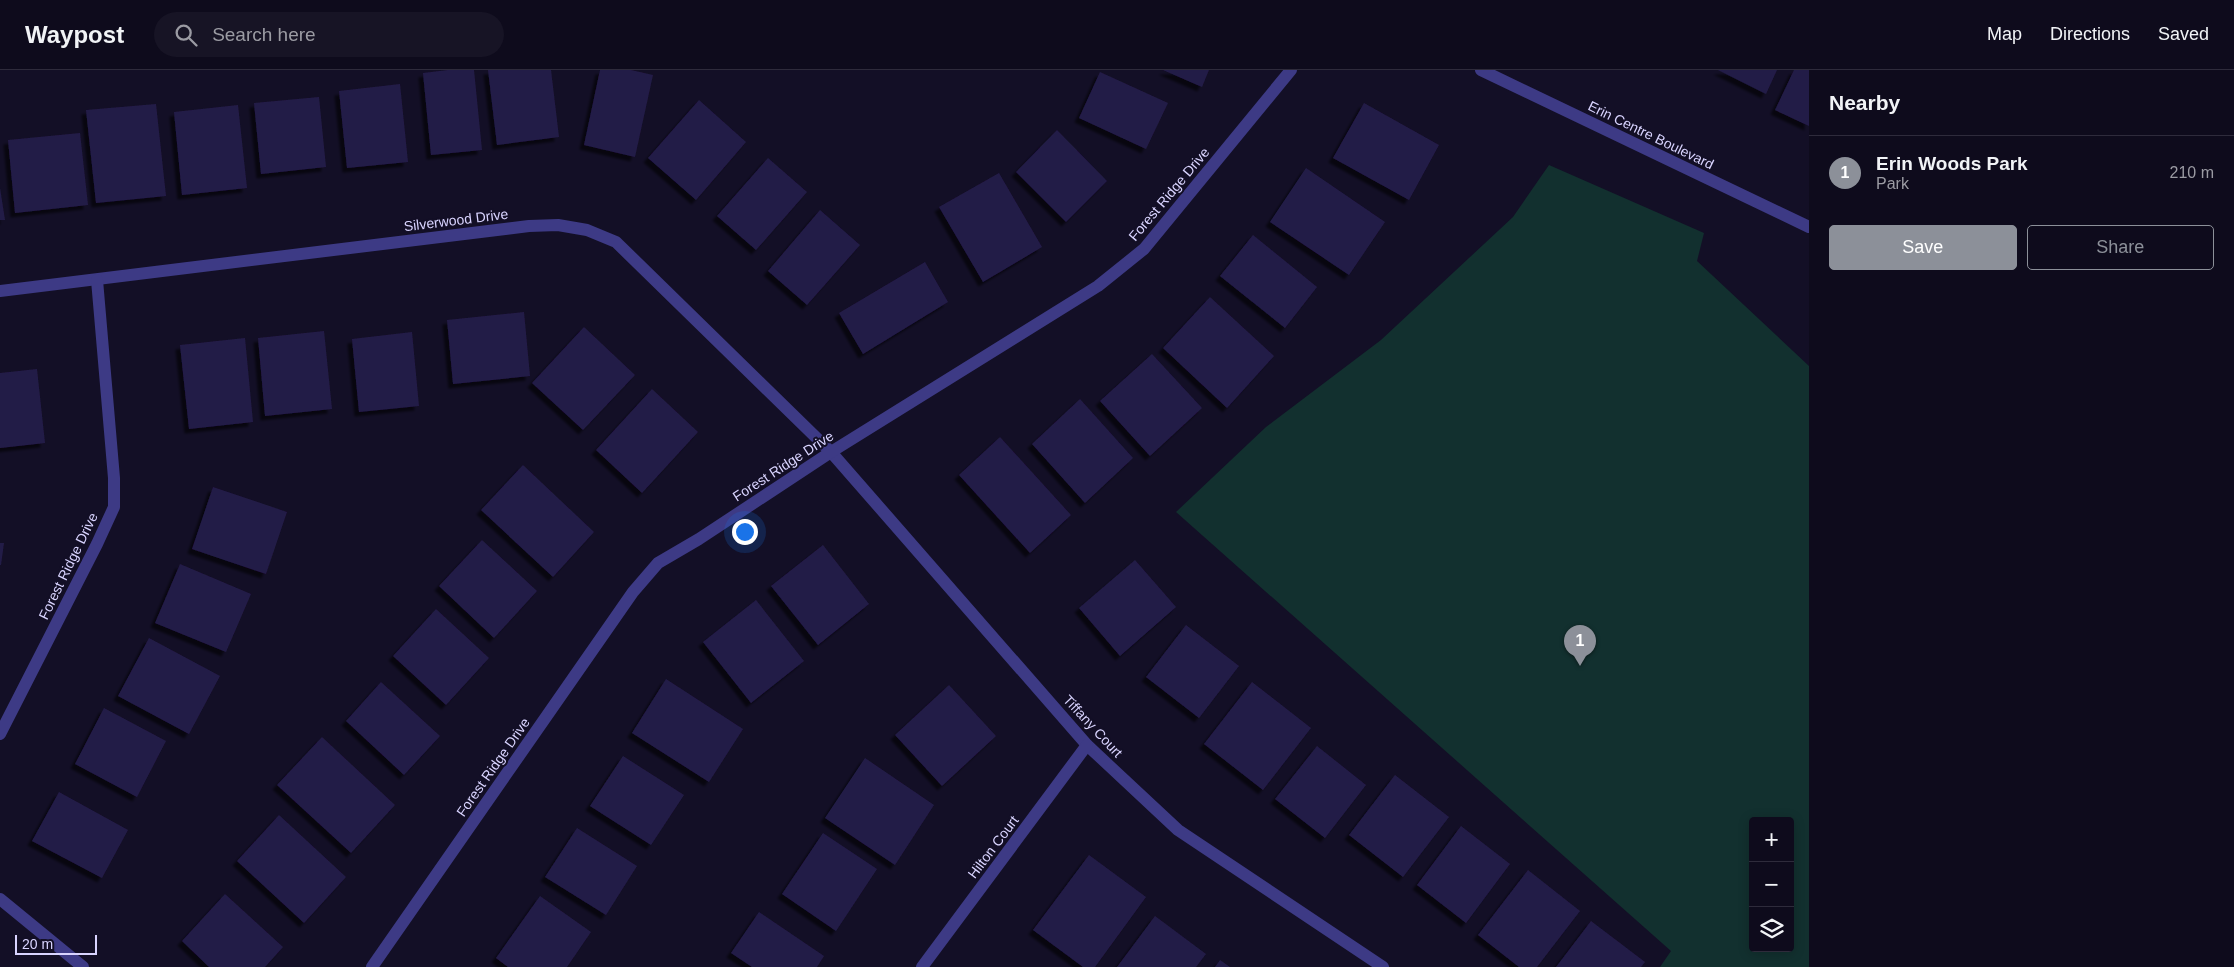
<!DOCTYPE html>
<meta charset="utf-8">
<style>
:root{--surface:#0e0b1c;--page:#171425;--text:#f1f3f6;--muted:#9b9ba3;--line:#2e2b3b;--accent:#8c9099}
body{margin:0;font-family:Helvetica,sans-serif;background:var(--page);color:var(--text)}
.controls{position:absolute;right:15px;bottom:15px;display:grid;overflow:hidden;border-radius:5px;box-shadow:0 2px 12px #0003}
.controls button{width:45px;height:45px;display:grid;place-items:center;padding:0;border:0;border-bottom:1px solid var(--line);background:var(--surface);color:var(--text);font:25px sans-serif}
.scale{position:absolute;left:15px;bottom:12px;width:82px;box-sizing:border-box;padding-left:5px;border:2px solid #d9d4ff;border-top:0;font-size:14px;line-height:18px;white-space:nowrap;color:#d9d4ff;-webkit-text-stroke:4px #130f26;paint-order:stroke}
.you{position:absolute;left:744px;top:461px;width:18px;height:18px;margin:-12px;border:4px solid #fff;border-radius:50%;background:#1a73e8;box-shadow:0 0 0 8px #1a73e833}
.badge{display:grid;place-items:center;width:32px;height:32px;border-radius:50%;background:var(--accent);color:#fff;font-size:16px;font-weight:700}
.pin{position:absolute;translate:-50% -41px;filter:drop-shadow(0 1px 2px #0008)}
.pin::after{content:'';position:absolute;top:26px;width:18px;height:15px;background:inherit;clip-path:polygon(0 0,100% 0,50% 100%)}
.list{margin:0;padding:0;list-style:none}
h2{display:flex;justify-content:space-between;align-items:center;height:65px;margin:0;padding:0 20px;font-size:21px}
h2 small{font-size:16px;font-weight:400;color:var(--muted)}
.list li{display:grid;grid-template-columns:32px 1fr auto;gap:15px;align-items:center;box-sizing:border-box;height:75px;padding:0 20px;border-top:1px solid var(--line)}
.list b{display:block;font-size:19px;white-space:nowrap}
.list p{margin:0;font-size:16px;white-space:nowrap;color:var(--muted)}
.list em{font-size:16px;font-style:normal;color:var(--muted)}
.actions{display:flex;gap:10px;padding:15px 20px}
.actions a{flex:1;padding:11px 0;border:1px solid var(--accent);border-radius:5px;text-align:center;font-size:18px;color:var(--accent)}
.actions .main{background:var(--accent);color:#fff}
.icon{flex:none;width:28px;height:28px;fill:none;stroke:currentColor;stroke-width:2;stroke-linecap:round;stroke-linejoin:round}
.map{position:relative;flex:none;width:1809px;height:897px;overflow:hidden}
header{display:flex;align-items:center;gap:30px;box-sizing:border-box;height:70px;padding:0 25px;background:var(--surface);border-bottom:1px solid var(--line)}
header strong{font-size:24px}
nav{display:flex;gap:28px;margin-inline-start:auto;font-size:18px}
.search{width:350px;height:45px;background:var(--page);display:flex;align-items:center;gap:12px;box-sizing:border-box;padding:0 18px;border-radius:28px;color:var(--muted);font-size:19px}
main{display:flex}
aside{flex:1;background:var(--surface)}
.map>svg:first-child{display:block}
.green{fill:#12302f;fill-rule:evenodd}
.building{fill:#241b47;filter:url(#shadow)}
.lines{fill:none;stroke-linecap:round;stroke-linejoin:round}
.minor{stroke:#3d3a85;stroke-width:12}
.labels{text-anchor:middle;stroke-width:4;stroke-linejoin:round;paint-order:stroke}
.street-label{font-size:14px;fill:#d9d4ff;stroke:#130f26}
</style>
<header>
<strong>Waypost</strong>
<div class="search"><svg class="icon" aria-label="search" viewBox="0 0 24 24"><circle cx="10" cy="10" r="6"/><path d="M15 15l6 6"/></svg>Search here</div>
<nav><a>Map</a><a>Directions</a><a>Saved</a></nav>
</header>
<main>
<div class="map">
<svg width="1809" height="897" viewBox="0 0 1809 897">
<defs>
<filter id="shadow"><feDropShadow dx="-4.5" dy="4.5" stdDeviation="1" flood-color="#0009"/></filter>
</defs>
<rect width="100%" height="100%" fill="#130f26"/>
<path class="green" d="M1549,95l155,68 -7,28 112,105v601h-149l11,-16 -495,-439 90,-85 115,-87 132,-123zM1753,751h37v127h-37z"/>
<g class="building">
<path d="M448,0h26l8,80 -51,5 -8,-82z"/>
<path d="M488,0h63l8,67 -62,8z"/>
<path d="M600,0h31l22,5 -18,82 -51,-12z"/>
<path d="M1163,0h46l-7,17z"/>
<path d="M1718,0h59l-11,24z"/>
<path d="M1794,0h15v56l-34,-16z"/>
<path d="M1100,2l68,31 -22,46 -67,-31z"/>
<path d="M400,14l8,78 -61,6 -8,-77z"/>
<path d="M319,27l7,70 -65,7 -7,-71z"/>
<path d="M699,30l47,42 -50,58 -48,-42z"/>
<path d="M1364,33l75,42 -30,55 -76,-42z"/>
<path d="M156,34l10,92 -70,7 -10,-93z"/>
<path d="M238,35l9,83 -65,7 -8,-83z"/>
<path d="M1057,60l50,51 -41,41 -50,-50z"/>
<path d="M80,63l8,72 -73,8 -7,-73z"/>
<path d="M768,88l39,34 -51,58 -39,-34z"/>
<path d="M1306,98l79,54 -36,53 -79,-53z"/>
<path d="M999,103l43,74 -59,35 -44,-75z"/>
<path d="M0,118l5,32h-5z"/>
<path d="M820,140l40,35 -53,60 -39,-34z"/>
<path d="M1253,165l64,52 -32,41 -65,-52z"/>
<path d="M925,192l23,40 -85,52 -24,-41z"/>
<path d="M1210,227l64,59 -47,52 -64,-60z"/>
<path d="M524,242l6,64 -77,8 -6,-64z"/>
<path d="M584,257l51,48 -52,55 -51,-47z"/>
<path d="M324,261l8,78 -67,7 -7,-78z"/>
<path d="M412,262l7,74 -60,6 -7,-73z"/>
<path d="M245,268l8,84 -64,7 -9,-84z"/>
<path d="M1152,284l50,54 -52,48 -50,-55z"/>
<path d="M37,299l8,74 -45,5v-75z"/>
<path d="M652,319l46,43 -56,61 -46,-43z"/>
<path d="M1080,329l53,59 -48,45 -53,-59z"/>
<path d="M1000,367l71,78 -41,38 -71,-78z"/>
<path d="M523,395l71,67 -41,45 -72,-67z"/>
<path d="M213,417l74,25 -21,62 -74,-25z"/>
<path d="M482,470l55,51 -43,47 -55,-52z"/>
<path d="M0,473h4l-3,22h-1z"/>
<path d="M823,475l46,59 -51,41 -47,-59z"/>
<path d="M1135,490l41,47 -56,49 -41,-48z"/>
<path d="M180,494l71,30 -25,58 -71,-29z"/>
<path d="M756,530l48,61 -53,42 -48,-61z"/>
<path d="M436,539l53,49 -43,47 -53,-49z"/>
<path d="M1186,555l53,41 -40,52 -53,-41z"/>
<path d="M149,568l71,38 -31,58 -71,-38z"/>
<path d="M666,609l77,50 -34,53 -77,-49z"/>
<path d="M381,612l59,54 -36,39 -58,-54z"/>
<path d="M1252,612l59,46 -48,62 -59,-46z"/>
<path d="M949,615l47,51 -54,50 -47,-51z"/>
<path d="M104,638l62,33 -29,56 -62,-33z"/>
<path d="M322,667l73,68 -44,48 -74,-68z"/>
<path d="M1317,676l49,39 -41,53 -50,-39z"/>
<path d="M623,686l61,39 -33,50 -61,-39z"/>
<path d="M865,688l69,47 -39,60 -70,-47z"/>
<path d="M1395,705l54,42 -46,60 -54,-42z"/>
<path d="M59,722l69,38 -26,48 -70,-37z"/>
<path d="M279,745l67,62 -42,46 -67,-62z"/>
<path d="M1461,756l49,38 -44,59 -49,-38z"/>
<path d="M577,758l60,38 -31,49 -61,-38z"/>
<path d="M823,763l54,36 -41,62 -54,-37z"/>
<path d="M1089,785l57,42 -51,70h-12l-50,-37z"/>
<path d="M1528,800l52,41 -43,56h-18l-41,-32z"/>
<path d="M225,824l58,53 -18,20h-56l-27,-26z"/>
<path d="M540,826l51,36 -24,35h-59l-12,-9z"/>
<path d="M759,842l65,44 -7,11h-65l-21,-14z"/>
<path d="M1155,846l51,38 -10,13h-79z"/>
<path d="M1591,851l54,41 -4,5h-85z"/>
<path d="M1220,890l10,7h-15z"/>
</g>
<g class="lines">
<g class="minor">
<path d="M1481,0l328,157"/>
<path d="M0,221l529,-65 29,-1 29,5 29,12 215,210 256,293 91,85 205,137"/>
<path d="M0,664l97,-190 17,-37v-29l-17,-198"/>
<path d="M0,829l83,68"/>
<path d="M372,897l261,-375 25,-29 41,-24 132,-87 267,-166 46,-37 147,-179"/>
<path d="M922,897l165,-222"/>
</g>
</g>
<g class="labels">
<g class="street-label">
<text transform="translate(1651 65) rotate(26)" y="5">Erin Centre Boulevard</text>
<text transform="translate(1169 124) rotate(-50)" y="5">Forest Ridge Drive</text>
<text transform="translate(456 150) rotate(-7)" y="5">Silverwood Drive</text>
<text transform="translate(783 396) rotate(-33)" y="5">Forest Ridge Drive</text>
<text transform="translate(68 496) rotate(-64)" y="5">Forest Ridge Drive</text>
<text transform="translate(1093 656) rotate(47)" y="5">Tiffany Court</text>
<text transform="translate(493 697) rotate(-55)" y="5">Forest Ridge Drive</text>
<text transform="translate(993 777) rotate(-53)" y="5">Hilton Court</text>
</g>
</g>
</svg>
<div class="controls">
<button>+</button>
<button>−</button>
<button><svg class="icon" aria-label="layers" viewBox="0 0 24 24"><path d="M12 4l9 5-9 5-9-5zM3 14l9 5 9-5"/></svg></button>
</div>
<div class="scale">20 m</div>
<div class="you"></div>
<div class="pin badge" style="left:1580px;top:596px">1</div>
</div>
<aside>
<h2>Nearby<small></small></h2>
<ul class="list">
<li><span class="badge">1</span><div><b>Erin Woods Park</b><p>Park</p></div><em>210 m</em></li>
</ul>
<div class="actions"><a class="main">Save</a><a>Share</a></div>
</aside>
</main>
